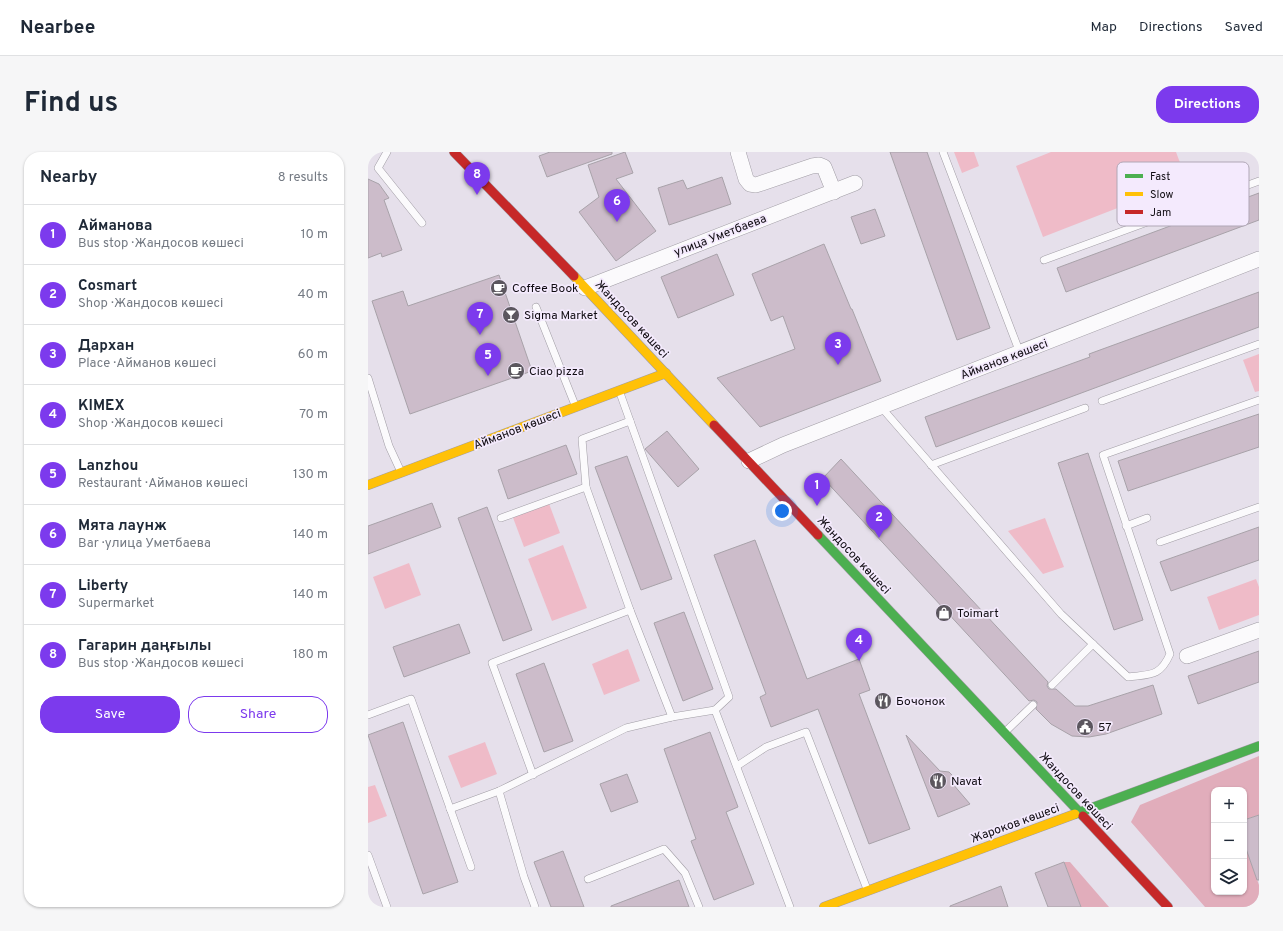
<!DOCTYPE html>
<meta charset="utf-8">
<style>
:root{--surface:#fff;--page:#f6f6f7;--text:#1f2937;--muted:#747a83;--line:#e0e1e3;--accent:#7c3aed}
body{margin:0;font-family:Overpass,sans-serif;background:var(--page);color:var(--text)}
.controls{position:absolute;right:12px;bottom:12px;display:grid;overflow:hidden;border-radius:8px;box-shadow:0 1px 3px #0004}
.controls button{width:36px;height:36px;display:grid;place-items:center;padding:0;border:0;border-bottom:1px solid var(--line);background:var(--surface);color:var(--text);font:20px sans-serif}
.you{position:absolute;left:414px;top:359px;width:14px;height:14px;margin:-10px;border:3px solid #fff;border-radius:50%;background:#1a73e8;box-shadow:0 0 0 6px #1a73e833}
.badge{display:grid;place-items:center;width:26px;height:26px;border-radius:50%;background:var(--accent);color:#fff;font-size:13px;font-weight:700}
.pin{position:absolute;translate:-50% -33px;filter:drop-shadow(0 1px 2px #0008)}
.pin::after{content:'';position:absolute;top:21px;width:14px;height:12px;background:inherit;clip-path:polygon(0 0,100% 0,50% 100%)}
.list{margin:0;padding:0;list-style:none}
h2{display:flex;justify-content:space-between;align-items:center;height:52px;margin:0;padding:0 16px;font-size:17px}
h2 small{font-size:13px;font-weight:400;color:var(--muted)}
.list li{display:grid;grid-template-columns:26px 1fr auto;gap:12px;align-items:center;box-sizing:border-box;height:60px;padding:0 16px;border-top:1px solid var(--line)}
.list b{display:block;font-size:15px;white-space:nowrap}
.list p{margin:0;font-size:13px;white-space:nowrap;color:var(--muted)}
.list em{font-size:13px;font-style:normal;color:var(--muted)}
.actions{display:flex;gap:8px;padding:12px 16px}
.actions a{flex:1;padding:9px 0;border:1px solid var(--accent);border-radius:16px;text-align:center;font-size:14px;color:var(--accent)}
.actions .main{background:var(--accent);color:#fff}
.icon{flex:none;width:22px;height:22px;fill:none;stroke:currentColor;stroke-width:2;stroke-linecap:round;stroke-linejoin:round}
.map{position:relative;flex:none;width:891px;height:755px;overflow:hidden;border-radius:16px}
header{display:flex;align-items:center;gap:24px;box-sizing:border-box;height:56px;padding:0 20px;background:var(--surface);border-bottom:1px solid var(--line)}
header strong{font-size:19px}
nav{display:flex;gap:22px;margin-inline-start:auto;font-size:14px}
.intro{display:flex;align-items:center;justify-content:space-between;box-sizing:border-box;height:96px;padding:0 24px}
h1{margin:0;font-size:28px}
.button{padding:10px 18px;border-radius:16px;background:var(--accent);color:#fff;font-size:14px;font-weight:700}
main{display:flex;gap:24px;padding:0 24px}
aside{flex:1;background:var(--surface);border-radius:16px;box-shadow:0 1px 3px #0004}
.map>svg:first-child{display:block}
.green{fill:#efbbc8}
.forest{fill:#e1adbb}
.building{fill:#ccbcca;stroke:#a8a2a9}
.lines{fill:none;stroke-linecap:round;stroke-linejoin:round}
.lane-casing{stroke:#a19da5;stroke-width:8}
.street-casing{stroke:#a19da5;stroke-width:16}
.fast-casing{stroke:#a19da5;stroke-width:10}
.slow-casing{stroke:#a19da5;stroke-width:10}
.jam-casing{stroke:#a19da5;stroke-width:10}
.lane{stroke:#fbfafc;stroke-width:7}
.street{stroke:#fbfafc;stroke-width:15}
.fast{stroke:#4caf50;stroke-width:9}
.slow{stroke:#ffc107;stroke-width:9}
.jam{stroke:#c62828;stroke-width:9}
.labels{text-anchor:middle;stroke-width:3.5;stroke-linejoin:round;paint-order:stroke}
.street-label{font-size:12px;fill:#100c12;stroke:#f4eafd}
.poi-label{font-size:12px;fill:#100c12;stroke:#f4eafd;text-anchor:start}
.key{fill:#f4eafd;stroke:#b0a7b6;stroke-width:1}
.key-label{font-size:11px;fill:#100c12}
</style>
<header>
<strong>Nearbee</strong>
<nav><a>Map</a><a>Directions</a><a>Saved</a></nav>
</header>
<div class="intro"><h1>Find us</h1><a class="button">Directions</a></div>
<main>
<aside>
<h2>Nearby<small>8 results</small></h2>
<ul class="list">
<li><span class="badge">1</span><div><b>Айманова</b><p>Bus stop · Жандосов көшесі</p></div><em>10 m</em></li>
<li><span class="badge">2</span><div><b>Cosmart</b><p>Shop · Жандосов көшесі</p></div><em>40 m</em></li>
<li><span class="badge">3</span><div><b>Дархан</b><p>Place · Айманов көшесі</p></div><em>60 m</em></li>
<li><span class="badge">4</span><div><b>KIMEX</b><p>Shop · Жандосов көшесі</p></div><em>70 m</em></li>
<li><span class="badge">5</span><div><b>Lanzhou</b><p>Restaurant · Айманов көшесі</p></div><em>130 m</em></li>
<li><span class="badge">6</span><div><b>Мята лаунж</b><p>Bar · улица Уметбаева</p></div><em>140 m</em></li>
<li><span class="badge">7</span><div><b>Liberty</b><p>Supermarket</p></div><em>140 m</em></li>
<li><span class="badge">8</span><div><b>Гагарин даңғылы</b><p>Bus stop · Жандосов көшесі</p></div><em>180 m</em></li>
</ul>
<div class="actions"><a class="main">Save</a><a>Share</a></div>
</aside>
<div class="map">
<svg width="891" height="755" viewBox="0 0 891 755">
<rect width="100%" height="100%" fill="#e6e0eb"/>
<g class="green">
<path d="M586,0h20l5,14 -17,7z"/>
<path d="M683,0h125l11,29 -144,56 -27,-71z"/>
<path d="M891,202v37l-4,1 -12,-32z"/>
<path d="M180,349l12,32 -36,14 -12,-32z"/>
<path d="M677,366l19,49 -21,7 -35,-43z"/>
<path d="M195,393l24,63 -35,13 -24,-62z"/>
<path d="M41,411l12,32 -36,14 -12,-32z"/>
<path d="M888,427l3,8v28l-40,15 -12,-33z"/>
<path d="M260,497l12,32 -36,14 -12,-31z"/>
<path d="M117,590l12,32 -36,14 -13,-32z"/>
<path d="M7,633l12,31 -19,7v-36z"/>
</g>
<g class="forest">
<path d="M891,604v59l-15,5v-30h-30v102h30v-49l15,42v22h-54l-74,-85 9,-17z"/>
<path d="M696,710h6l39,45h-28z"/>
</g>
<g class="building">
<path d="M182,0h62v2l-65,23 -8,-21z"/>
<path d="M257,0l8,21 -17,6 40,52 -40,30 -37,-49 20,-15 -11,-32z"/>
<path d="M522,0h37l63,176 -33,12z"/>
<path d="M354,25l9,27 -62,21 -11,-37 25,-8 4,9z"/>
<path d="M0,27l11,5 10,14 -5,2 18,50 -20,7 -1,-4 -13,5z"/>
<path d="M891,41v27l-193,72 -9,-24z"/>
<path d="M507,57l10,27 -24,8 -10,-27z"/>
<path d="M456,92l27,65h1l29,72 -121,46 -43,-49 78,-29 -12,-33 -12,5 -19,-47z"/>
<path d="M349,102l17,41 -56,23 -17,-41z"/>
<path d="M131,123l33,96 -122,43 -38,-113 31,-10 5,15z"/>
<path d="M891,140v35l-323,120 -11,-30 165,-60 -1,-3z"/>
<path d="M891,262v33l-131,44 -10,-30z"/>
<path d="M299,279l32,38 -21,18 -33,-38z"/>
<path d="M198,293l11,29 -69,25 -10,-29z"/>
<path d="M720,301l55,167 -29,10 -56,-167z"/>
<path d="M259,304l45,123 -31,11 -46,-123z"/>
<path d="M473,307l207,223 -1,4 2,3h7l19,17h13l65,-21 9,29 -56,20 -17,3 -17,-1 -21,-12 -15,-15 1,-7 -3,-2 -5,1 -206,-223z"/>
<path d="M64,351l9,24 -73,27v-28z"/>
<path d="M119,355l45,123 -29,11 -45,-123z"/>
<path d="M891,375v33l-88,31 -11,-29z"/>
<path d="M387,388l52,139 52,-20 11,31 -11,4 51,135 -41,15 -51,-135 -47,18 -11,-30 6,-3 -52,-139z"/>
<path d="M316,460l29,77 -30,12 -29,-78z"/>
<path d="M91,472l11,29 -66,24 -11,-30z"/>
<path d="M891,499v31l-61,22 -10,-28z"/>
<path d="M176,511l29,78 -29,11 -28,-78z"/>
<path d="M35,570l55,160 -35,12 -55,-159z"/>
<path d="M342,580l28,75 -12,5 28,72 -40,16 -23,-59 5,-2 -32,-90z"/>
<path d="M538,583l34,36 9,1 3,3v8l18,21 -32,13z"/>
<path d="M259,622l11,28 -27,10 -11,-28z"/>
<path d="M891,663v65h-2l-13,-37v-23z"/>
<path d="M195,699l21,56h-33l-17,-45z"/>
<path d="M696,710l17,45h-33l-13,-34z"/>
<path d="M311,728l10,27h-78v-1z"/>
<path d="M633,734l7,21h-58v-1z"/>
</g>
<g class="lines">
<g class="lane-casing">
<g id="lane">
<path d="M19,0l-9,16 44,55"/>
<path d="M575,0l77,201"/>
<path d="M676,108l215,-79"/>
<path d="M168,155l39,98"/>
<path d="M0,226l21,68 12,26"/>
<path d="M252,241l109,304 -14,13 75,197"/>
<path d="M734,249l157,-57"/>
<path d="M513,255l180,207 67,63c22,-3 32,0 42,-23l-67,-199 156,-55"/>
<path d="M262,269l-48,18 4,48 44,123 42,107"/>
<path d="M563,313l154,-57"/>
<path d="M133,366l85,-31"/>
<path d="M758,374l21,-8"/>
<path d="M792,390l99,-35"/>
<path d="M684,533l41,-41"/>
<path d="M0,563l43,-16 60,168"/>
<path d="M637,580l28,-27"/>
<path d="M369,614l29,-19 40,-15 61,157"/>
<path d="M165,623l-41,-112 138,-53"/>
<path d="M131,639l25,86 11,30"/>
<path d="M82,657l49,-18 127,-63 46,-11 43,-7"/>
<path d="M0,703l19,52"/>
<path d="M220,727l76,-30 21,24 14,34"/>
</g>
</g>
<g class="street-casing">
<g id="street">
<path d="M370,0l8,27 4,5 6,1 56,-19 7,-1 5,2 10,25"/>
<path d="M217,136l270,-105"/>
<path d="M381,309l34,-16 476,-186"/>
<path d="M819,504l72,-26"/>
</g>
</g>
<g class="fast-casing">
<g id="fast">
<path d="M450,383l265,281"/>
<path d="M707,662l184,-68"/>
</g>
</g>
<g class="slow-casing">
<g id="slow">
<path d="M206,124l140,149"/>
<path d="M0,333l298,-112"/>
<path d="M456,755l251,-93"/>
</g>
</g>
<g class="jam-casing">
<g id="jam">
<path d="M86,0l120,124"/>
<path d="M346,273l104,110"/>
<path d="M715,664l85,91"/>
</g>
</g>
<use href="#lane" class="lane"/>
<use href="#street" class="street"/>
<use href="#fast" class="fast"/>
<use href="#slow" class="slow"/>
<use href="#jam" class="jam"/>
</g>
<defs>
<g id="cafe-disc" transform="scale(0.9)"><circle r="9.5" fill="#5b565e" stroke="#f4eafd"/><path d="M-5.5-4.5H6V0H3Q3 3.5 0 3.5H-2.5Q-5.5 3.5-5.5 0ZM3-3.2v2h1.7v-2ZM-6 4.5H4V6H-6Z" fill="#fff"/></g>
<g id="bar-disc" transform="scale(0.9)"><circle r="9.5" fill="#5b565e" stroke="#f4eafd"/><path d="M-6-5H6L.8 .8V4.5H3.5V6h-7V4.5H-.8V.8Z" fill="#fff"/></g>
<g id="shop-disc" transform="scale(0.9)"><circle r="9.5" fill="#5b565e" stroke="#f4eafd"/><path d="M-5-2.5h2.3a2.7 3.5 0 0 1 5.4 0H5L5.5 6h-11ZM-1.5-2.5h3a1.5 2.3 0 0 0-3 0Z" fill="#fff"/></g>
<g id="restaurant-disc" transform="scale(0.9)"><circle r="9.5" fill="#5b565e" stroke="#f4eafd"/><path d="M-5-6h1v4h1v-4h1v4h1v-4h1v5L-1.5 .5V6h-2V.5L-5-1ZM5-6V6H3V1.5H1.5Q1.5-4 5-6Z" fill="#fff"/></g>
<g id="civic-disc" transform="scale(0.9)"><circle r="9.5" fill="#5b565e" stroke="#f4eafd"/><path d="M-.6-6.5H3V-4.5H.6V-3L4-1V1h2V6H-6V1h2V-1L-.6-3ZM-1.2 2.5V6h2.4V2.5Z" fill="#fff"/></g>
</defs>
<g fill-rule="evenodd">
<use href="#cafe-disc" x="131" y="136"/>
<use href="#bar-disc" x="143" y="163"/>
<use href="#cafe-disc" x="148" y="219"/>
<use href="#shop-disc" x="576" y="461"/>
<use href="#restaurant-disc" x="515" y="549"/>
<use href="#civic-disc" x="717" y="575"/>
<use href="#restaurant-disc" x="570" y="629"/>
</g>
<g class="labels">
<g class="street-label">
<text transform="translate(352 83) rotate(-21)" y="4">улица Уметбаева</text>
<text transform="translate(264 167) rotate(47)" y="4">Жандосов көшесі</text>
<text transform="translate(636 207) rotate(-21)" y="4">Айманов көшесі</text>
<text transform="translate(149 277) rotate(-21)" y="4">Айманов көшесі</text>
<text transform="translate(486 403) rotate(47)" y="4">Жандосов көшесі</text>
<text transform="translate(708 639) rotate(47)" y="4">Жандосов көшесі</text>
<text transform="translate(647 671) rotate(-20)" y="4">Жароков көшесі</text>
</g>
<g class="poi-label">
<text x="144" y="140">Coffee Book</text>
<text x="156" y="167">Sigma Market</text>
<text x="161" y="223">Ciao pizza</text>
<text x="589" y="465">Toimart</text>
<text x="528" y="553">Бочонок</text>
<text x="730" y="579">57</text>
<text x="583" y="633">Navat</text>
</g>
</g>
<rect x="749" y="10" width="132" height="64" rx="6" class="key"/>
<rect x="757" y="22" width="18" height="4" fill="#4caf50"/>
<rect x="757" y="40" width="18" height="4" fill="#ffc107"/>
<rect x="757" y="58" width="18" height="4" fill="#c62828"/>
<g class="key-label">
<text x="782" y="28">Fast</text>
<text x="782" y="46">Slow</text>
<text x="782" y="64">Jam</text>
</g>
</svg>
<div class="controls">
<button>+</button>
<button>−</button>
<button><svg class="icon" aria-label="layers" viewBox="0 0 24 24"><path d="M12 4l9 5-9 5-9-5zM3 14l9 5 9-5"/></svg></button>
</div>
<div class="you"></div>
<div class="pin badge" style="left:449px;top:354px">1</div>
<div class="pin badge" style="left:511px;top:386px">2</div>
<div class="pin badge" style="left:470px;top:213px">3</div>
<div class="pin badge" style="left:491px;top:509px">4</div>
<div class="pin badge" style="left:120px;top:224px">5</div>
<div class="pin badge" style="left:249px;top:70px">6</div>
<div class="pin badge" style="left:112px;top:183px">7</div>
<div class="pin badge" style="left:109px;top:43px">8</div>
</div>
</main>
